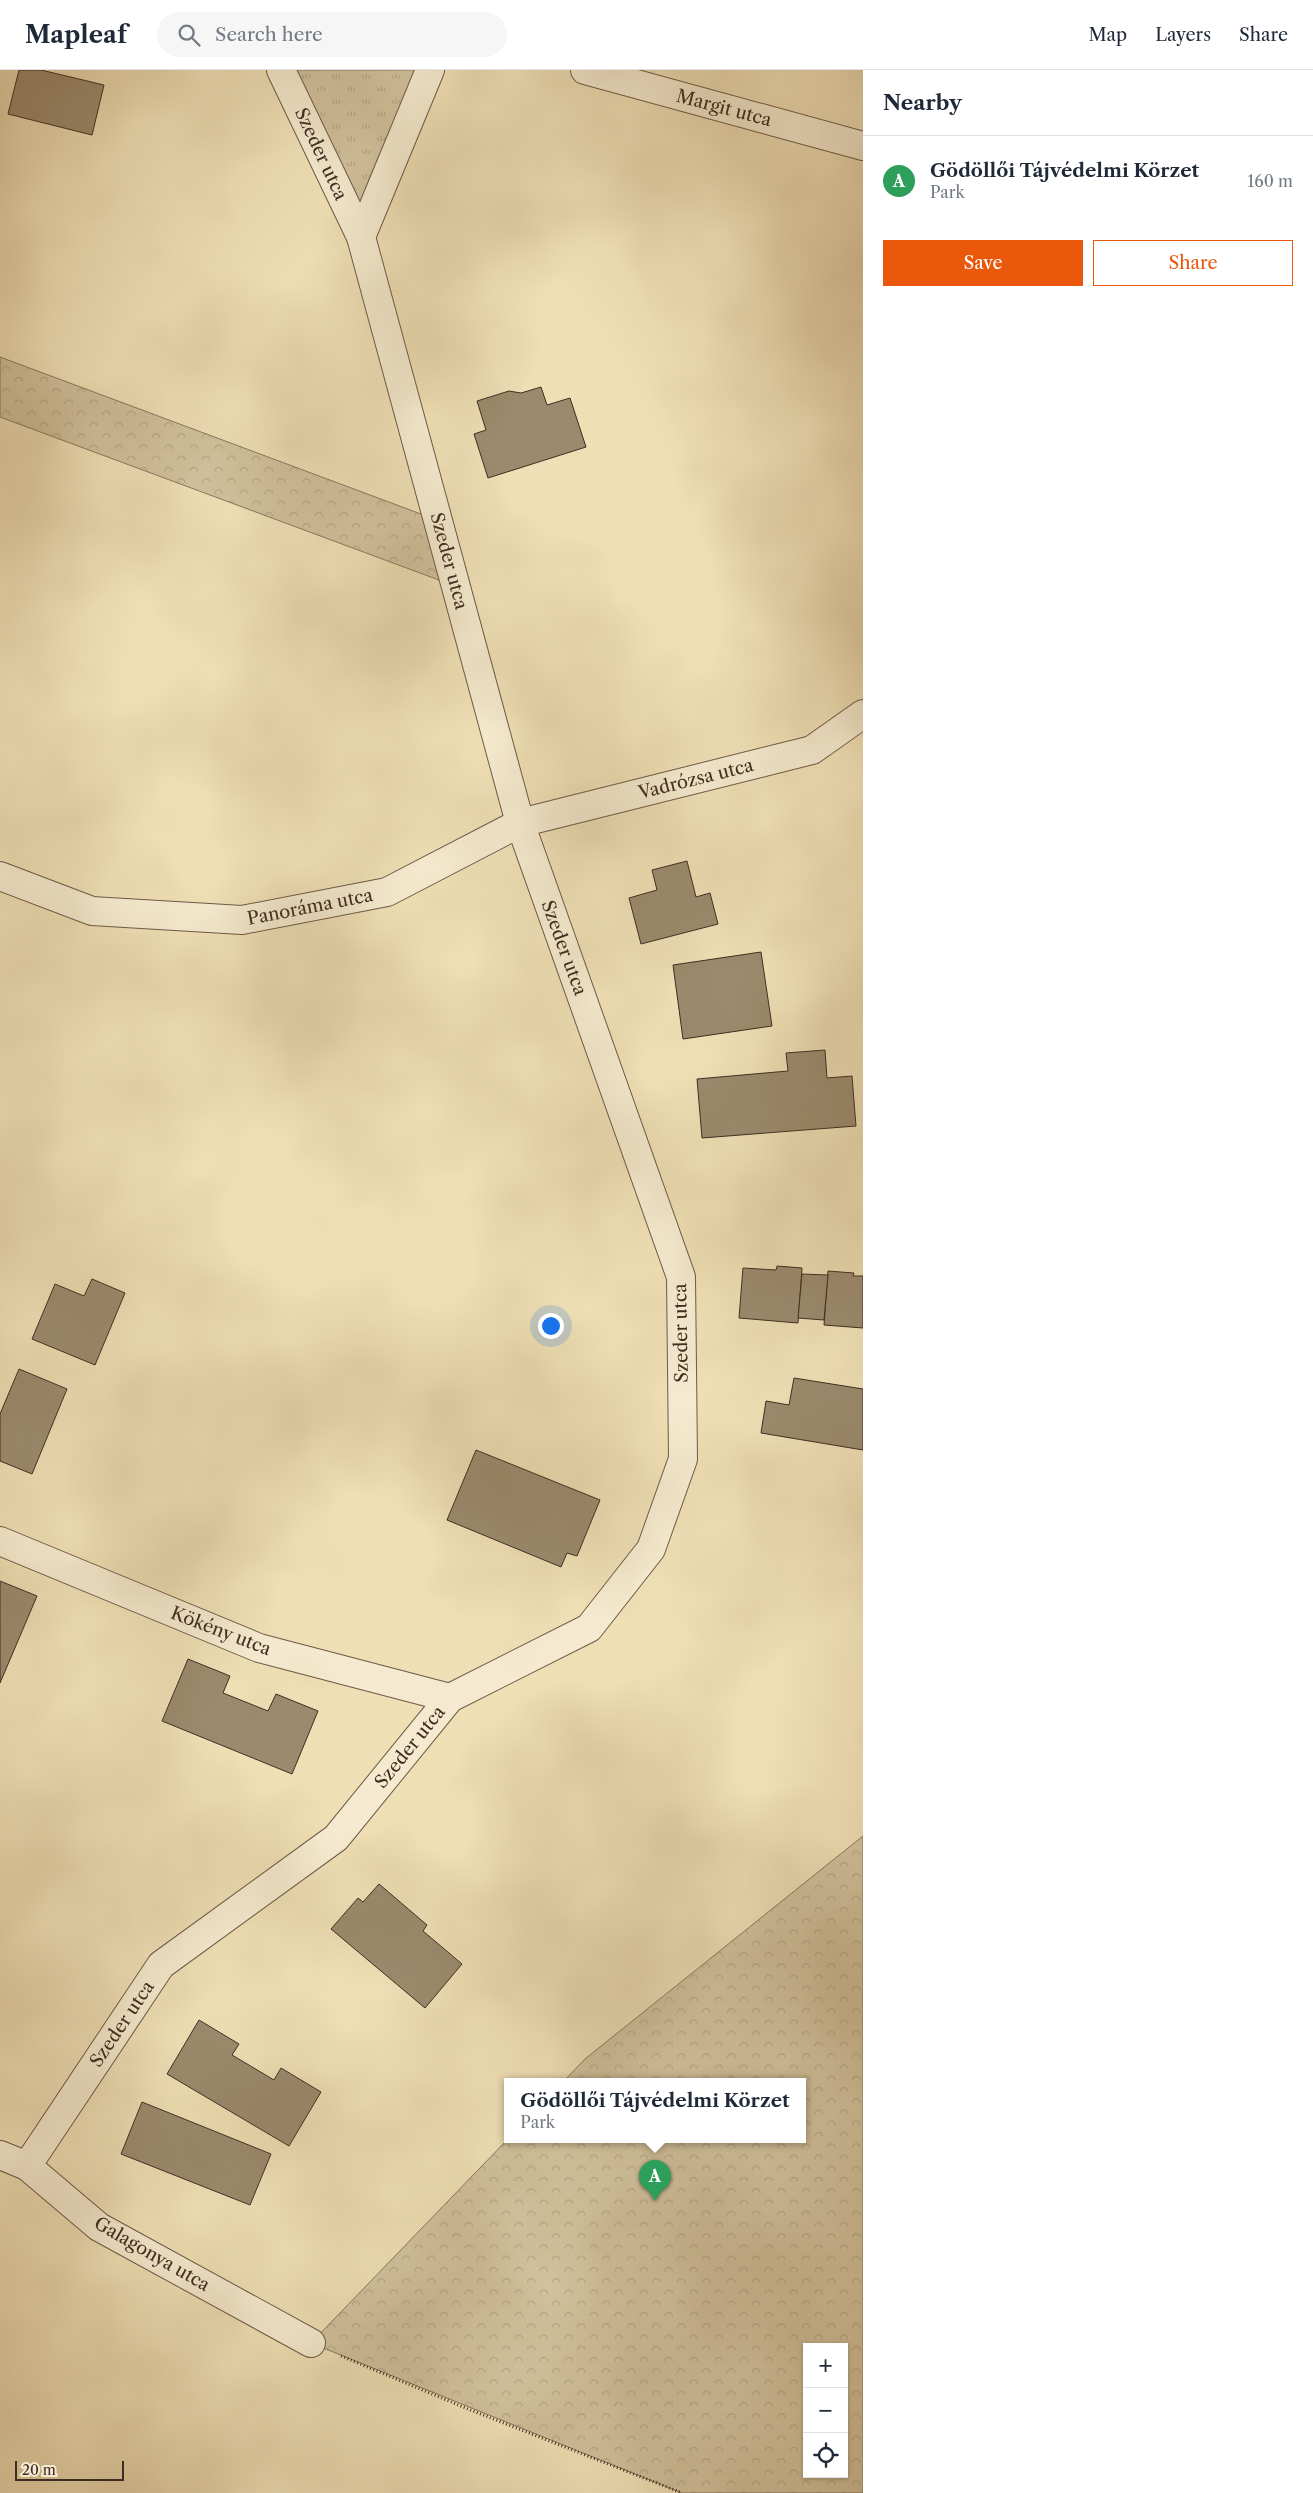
<!DOCTYPE html>
<meta charset="utf-8">
<style>
:root{--surface:#fff;--page:#f6f6f7;--text:#1f2937;--muted:#747a83;--line:#e0e1e3;--accent:#ea580c}
body{margin:0;font-family:"Libre Caslon Text",serif;background:var(--page);color:var(--text)}
.controls{position:absolute;right:15px;bottom:15px;display:grid;overflow:hidden;border-radius:0px;box-shadow:0 1px 4px #0004}
.controls button{width:45px;height:45px;display:grid;place-items:center;padding:0;border:0;border-bottom:1px solid var(--line);background:var(--surface);color:var(--text);font:25px sans-serif}
.scale{position:absolute;left:15px;bottom:12px;width:109px;box-sizing:border-box;padding-left:5px;border:2px solid #402d22;border-top:0;font-size:14px;line-height:18px;white-space:nowrap;color:#402d22;-webkit-text-stroke:4px #f5eacf;paint-order:stroke}
.you{position:absolute;left:550px;top:1255px;width:18px;height:18px;margin:-12px;border:4px solid #fff;border-radius:50%;background:#1a73e8;box-shadow:0 0 0 8px #1a73e833}
.badge{display:grid;place-items:center;width:32px;height:32px;border-radius:50%;background:var(--accent);color:#fff;font-size:16px;font-weight:700}
.pin{position:absolute;translate:-50% -41px;filter:drop-shadow(0 1px 2px #0008)}
.pin::after{content:'';position:absolute;top:26px;width:18px;height:15px;background:inherit;clip-path:polygon(0 0,100% 0,50% 100%)}
.popup{position:absolute;left:504px;top:2008px;width:302px;height:65px;box-sizing:border-box;display:grid;place-content:center;border-radius:0px;background:var(--surface);filter:drop-shadow(0 1px 4px #0005);font-size:16px;white-space:nowrap;color:var(--muted)}
.popup b{font-size:19px;color:var(--text)}
.popup::after{content:'';position:absolute;left:50%;top:100%;margin-left:-10px;border:10px solid transparent;border-top-color:var(--surface)}
.list{margin:0;padding:0;list-style:none}
h2{display:flex;justify-content:space-between;align-items:center;height:65px;margin:0;padding:0 20px;font-size:21px}
h2 small{font-size:16px;font-weight:400;color:var(--muted)}
.list li{display:grid;grid-template-columns:32px 1fr auto;gap:15px;align-items:center;box-sizing:border-box;height:90px;padding:0 20px;border-top:1px solid var(--line)}
.list b{display:block;font-size:19px;white-space:nowrap}
.list p{margin:0;font-size:16px;white-space:nowrap;color:var(--muted)}
.list em{font-size:16px;font-style:normal;color:var(--muted)}
.actions{display:flex;gap:10px;padding:15px 20px}
.actions a{flex:1;padding:11px 0;border:1px solid var(--accent);border-radius:0px;text-align:center;font-size:18px;color:var(--accent)}
.actions .main{background:var(--accent);color:#fff}
.icon{flex:none;width:28px;height:28px;fill:none;stroke:currentColor;stroke-width:2;stroke-linecap:round;stroke-linejoin:round}
.map{position:relative;flex:none;width:863px;height:2423px;overflow:hidden}
header{display:flex;align-items:center;gap:30px;box-sizing:border-box;height:70px;padding:0 25px;background:var(--surface);border-bottom:1px solid var(--line)}
header strong{font-size:24px}
nav{display:flex;gap:28px;margin-inline-start:auto;font-size:18px}
.search{width:350px;height:45px;background:var(--page);display:flex;align-items:center;gap:12px;box-sizing:border-box;padding:0 18px;border-radius:28px;color:var(--muted);font-size:19px}
main{display:flex}
aside{flex:1;background:var(--surface)}
.map>svg:first-child{display:block}
.grass{fill:url(#grass-tufts);stroke:#88775f}
.forest{fill:url(#forest-crowns);stroke:#88775f;fill-rule:evenodd}
.building{fill:#9b8a6e;stroke:#402d22}
.lines{fill:none;stroke-linecap:round;stroke-linejoin:round}
.minor-casing{stroke:#6c5a47;stroke-width:30}
.path{stroke:#402d22;stroke-width:3;stroke-dasharray:1 2.5;stroke-linecap:butt}
.minor{stroke:#f5eacf;stroke-width:28}
.labels{text-anchor:middle;stroke-width:4;stroke-linejoin:round;paint-order:stroke}
.street-label{font-size:18px;fill:#402d22;stroke:#f5eacf}
</style>
<header>
<strong>Mapleaf</strong>
<div class="search"><svg class="icon" aria-label="search" viewBox="0 0 24 24"><circle cx="10" cy="10" r="6"/><path d="M15 15l6 6"/></svg>Search here</div>
<nav><a>Map</a><a>Layers</a><a>Share</a></nav>
</header>
<main>
<div class="map">
<svg width="863" height="2423" viewBox="0 0 863 2423">
<defs>
<pattern id="grass-tufts" width="24" height="20" patternUnits="userSpaceOnUse" patternTransform="scale(1.25)"><rect width="24" height="20" fill="#d1c19c"/><path d="M3 7l-1-3M5 7V3M7 7l1-3M15 17l-1-3M17 17v-4M19 17l1-3" fill="none" stroke="#b4a686"/></pattern>
<pattern id="forest-crowns" width="20" height="18" patternUnits="userSpaceOnUse" patternTransform="scale(1.25)"><rect width="20" height="18" fill="#d1c19c"/><path d="M2 6a3 3 0 1 1 6 0M12 15a3 3 0 1 1 6 0" fill="none" stroke="#b4a686"/></pattern>
</defs>
<rect width="100%" height="100%" fill="#efdfb5"/>
<filter id="stains"><feTurbulence type="fractalNoise" baseFrequency=".004" numOctaves="4"/><feColorMatrix values="0 0 0 0 .2 0 0 0 0 .09 0 0 0 0 .02 0 0 0 .5 -.17"/></filter>
<radialGradient id="worn" r=".72"><stop offset=".6" stop-color="#630" stop-opacity="0"/><stop offset="1" stop-color="#630" stop-opacity=".3"/></radialGradient>
<path class="grass" d="M281,0h149l-69,167z"/>
<g class="forest">
<path d="M0,287l437,163 18,66 -455,-169z"/>
<path d="M863,1766v657h-181l-371,-150 196,-203h295v-58h-239l22,-23zM807,2277h37v127h-37z"/>
</g>
<g class="building">
<path d="M19,0h22l63,15 -12,50 -84,-21z"/>
<path d="M541,317l6,18 23,-7 16,49 -98,31 -14,-44 12,-4 -9,-29 32,-10 12,2z"/>
<path d="M687,791l9,36 14,-4 8,31 -77,20 -12,-46 28,-8 -5,-20z"/>
<path d="M761,882l11,74 -89,13 -10,-74z"/>
<path d="M825,980l2,28 25,-2 4,50 -154,12 -5,-59 91,-8 -2,-18z"/>
<path d="M777,1196l25,2 -4,55 -59,-5 4,-50 33,2z"/>
<path d="M828,1201l26,2 -1,3h10v52l-39,-3z"/>
<path d="M802,1204l26,1 -4,45 -26,-2z"/>
<path d="M92,1209l33,14 -30,72 -63,-26 23,-55 29,12z"/>
<path d="M19,1299l48,20 -35,85 -32,-13v-47z"/>
<path d="M794,1308l69,11v61l-102,-17 5,-32 23,4z"/>
<path d="M476,1380l124,50 -23,56 -10,-3 -6,14 -114,-47z"/>
<path d="M0,1511l37,15 -37,87z"/>
<path d="M188,1589l42,17 -7,17 45,18 8,-17 42,17 -26,63 -130,-53z"/>
<path d="M379,1814l48,41 -4,6 39,33 -37,44 -94,-79 27,-31 5,4z"/>
<path d="M199,1950l40,24 -7,11 42,25 7,-12 40,24 -32,54 -122,-72z"/>
<path d="M142,2032l129,52 -21,51 -129,-51z"/>
</g>
<g class="lines">
<g class="minor-casing">
<g id="minor">
<path d="M281,0l80,167"/>
<path d="M585,0l278,76"/>
<path d="M0,806l92,35 150,9 145,-28 133,-69 292,-73 51,-36"/>
<path d="M0,1471l259,107 191,50"/>
<path d="M0,2085l27,11 72,61 212,116"/>
<path d="M27,2096l134,-201 175,-127 114,-140 139,-70 62,-79 32,-90 -2,-182 -161,-454 -159,-586 69,-167"/>
</g>
</g>
<path class="path" d="M341,2286l127,53 214,84"/>
<use href="#minor" class="minor"/>
</g>
<g class="labels">
<g class="street-label">
<text transform="translate(724 38) rotate(15)" y="6">Margit utca</text>
<text transform="translate(321 84) rotate(65)" y="6">Szeder utca</text>
<text transform="translate(449 491) rotate(75)" y="6">Szeder utca</text>
<text transform="translate(696 709) rotate(-14)" y="6">Vadrózsa utca</text>
<text transform="translate(310 837) rotate(-11)" y="6">Panoráma utca</text>
<text transform="translate(564 878) rotate(70)" y="6">Szeder utca</text>
<text transform="translate(681 1263) rotate(-91)" y="6">Szeder utca</text>
<text transform="translate(221 1561) rotate(21)" y="6">Kökény utca</text>
<text transform="translate(410 1677) rotate(-51)" y="6">Szeder utca</text>
<text transform="translate(122 1954) rotate(-56)" y="6">Szeder utca</text>
<text transform="translate(152 2184) rotate(30)" y="6">Galagonya utca</text>
</g>
</g>
<rect width="100%" height="100%" filter="url(#stains)"/>
<rect width="100%" height="100%" fill="url(#worn)"/>
</svg>
<div class="controls">
<button>+</button>
<button>−</button>
<button><svg class="icon" aria-label="locate" viewBox="0 0 24 24"><circle cx="12" cy="12" r="6"/><path d="M12 2v4M12 18v4M2 12h4M18 12h4"/></svg></button>
</div>
<div class="scale">20 m</div>
<div class="you"></div>
<div class="pin badge" style="left:655px;top:2131px;background:#2e9e5b">A</div>
<div class="popup"><b>Gödöllői Tájvédelmi Körzet</b>Park</div>
</div>
<aside>
<h2>Nearby<small></small></h2>
<ul class="list">
<li><span class="badge" style="background:#2e9e5b">A</span><div><b>Gödöllői Tájvédelmi Körzet</b><p>Park</p></div><em>160 m</em></li>
</ul>
<div class="actions"><a class="main">Save</a><a>Share</a></div>
</aside>
</main>
